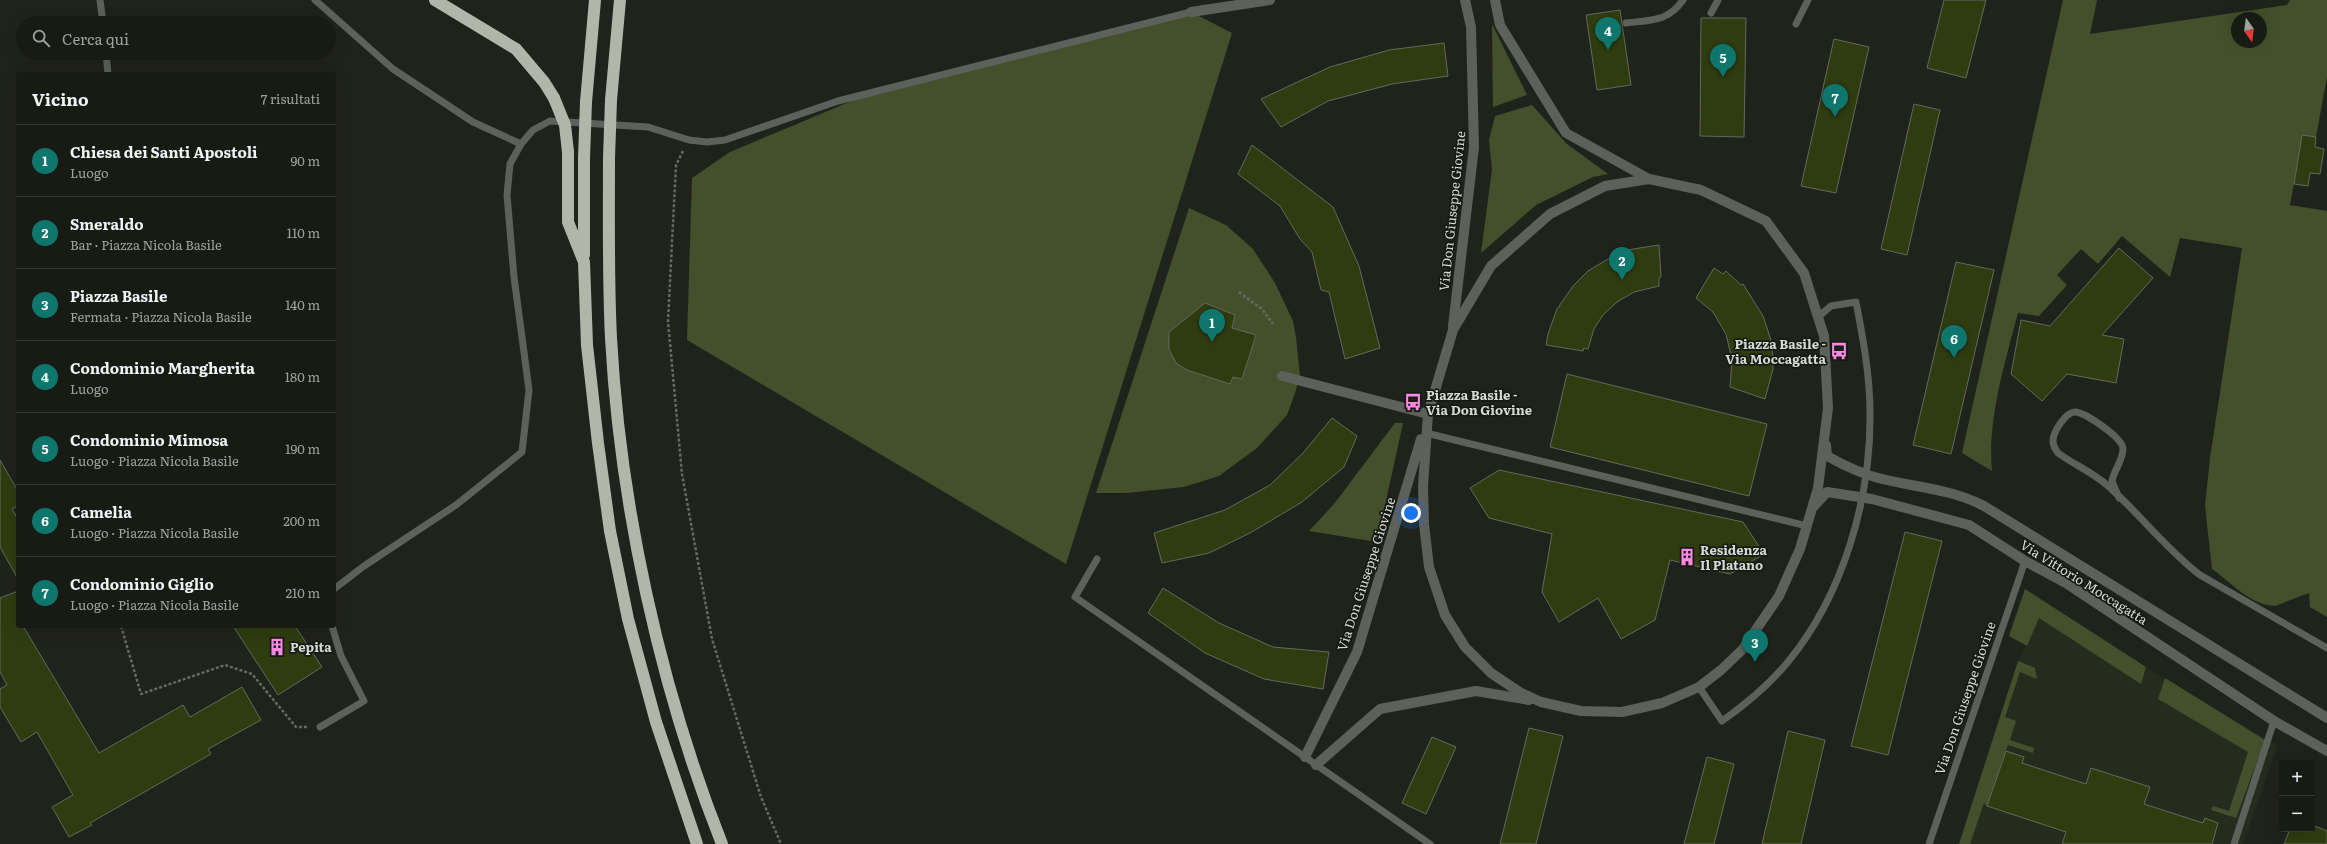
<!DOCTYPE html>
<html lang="it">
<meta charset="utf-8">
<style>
:root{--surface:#181a14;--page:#252722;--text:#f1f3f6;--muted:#9fa1a0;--line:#363834;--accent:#0f766e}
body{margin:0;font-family:Literata,serif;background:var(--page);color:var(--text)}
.controls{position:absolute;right:12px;bottom:12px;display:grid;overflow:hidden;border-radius:4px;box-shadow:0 4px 16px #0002}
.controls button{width:36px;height:36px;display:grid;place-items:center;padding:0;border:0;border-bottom:1px solid var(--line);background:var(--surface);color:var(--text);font:20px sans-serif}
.compass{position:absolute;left:2231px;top:12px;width:36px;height:36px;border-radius:50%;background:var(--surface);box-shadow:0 4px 16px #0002;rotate:166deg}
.you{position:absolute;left:1411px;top:513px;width:14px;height:14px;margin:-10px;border:3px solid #fff;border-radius:50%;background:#1a73e8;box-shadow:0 0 0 6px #1a73e833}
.badge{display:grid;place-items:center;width:26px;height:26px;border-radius:50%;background:var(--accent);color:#fff;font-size:13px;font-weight:700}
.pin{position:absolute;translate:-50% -33px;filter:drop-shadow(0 1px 2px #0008)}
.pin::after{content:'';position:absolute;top:21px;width:14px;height:12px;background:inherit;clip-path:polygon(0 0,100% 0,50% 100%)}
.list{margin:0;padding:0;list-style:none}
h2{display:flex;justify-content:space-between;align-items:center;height:52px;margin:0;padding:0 16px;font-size:17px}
h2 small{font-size:13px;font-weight:400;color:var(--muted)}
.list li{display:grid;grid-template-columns:26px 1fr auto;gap:12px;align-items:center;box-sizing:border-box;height:72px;padding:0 16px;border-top:1px solid var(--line)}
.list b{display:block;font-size:15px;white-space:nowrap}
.list p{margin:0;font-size:13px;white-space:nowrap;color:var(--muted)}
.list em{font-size:13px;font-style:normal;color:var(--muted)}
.icon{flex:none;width:22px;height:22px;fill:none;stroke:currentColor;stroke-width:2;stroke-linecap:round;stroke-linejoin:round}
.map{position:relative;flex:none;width:2327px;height:844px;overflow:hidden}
.search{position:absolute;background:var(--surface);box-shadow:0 4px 16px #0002;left:16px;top:16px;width:320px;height:44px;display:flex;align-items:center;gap:10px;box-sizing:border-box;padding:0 14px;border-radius:22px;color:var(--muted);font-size:15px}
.panel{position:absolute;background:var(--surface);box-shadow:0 4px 16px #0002;left:16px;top:72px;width:320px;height:556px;border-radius:4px}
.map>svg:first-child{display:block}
.built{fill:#262b1d}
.green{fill:#43502b;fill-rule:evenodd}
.building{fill:#2f3c10;stroke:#64685e}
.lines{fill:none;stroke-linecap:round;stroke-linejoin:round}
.path{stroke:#666962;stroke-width:2.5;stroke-dasharray:3 2;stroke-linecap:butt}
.lane{stroke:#5e605b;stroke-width:7}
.street{stroke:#5e605b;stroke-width:10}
.highway{stroke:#b1b6ab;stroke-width:12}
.highway-bridge{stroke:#b1b6ab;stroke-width:12}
.labels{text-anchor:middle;stroke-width:3.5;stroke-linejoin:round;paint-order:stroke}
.street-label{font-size:13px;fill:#d7d9d4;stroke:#171a12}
.poi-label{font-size:13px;font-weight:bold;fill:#d7d9d4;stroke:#171a12;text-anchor:start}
</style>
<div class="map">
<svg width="2327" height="844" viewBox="0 0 2327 844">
<rect width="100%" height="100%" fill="#20231b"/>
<path class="built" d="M2025,589l121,78 131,79 -34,98h-284l59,-183 9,-15 -18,-10z"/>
<g class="green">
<path d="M2063,0h34l-7,34 197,-29 3,-5h37v77l-11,60 -13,-2 -13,70 37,6v406l-17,-10 -1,-14 -34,13c-25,-1 -44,-24 -63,-37l-7,-63 5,-48 32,-210 -62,-10 -10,39 -48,-41 -24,28 -17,-15 -24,26 10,10 -28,31 -21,-3c-13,49 -31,108 -26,158l-30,-18zM2237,18h24v24h-24z"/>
<path d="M1191,12l41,21 -166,531 -379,-224 5,-162 38,-26 141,-59z"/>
<path d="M1492,24l35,71 -34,12z"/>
<path d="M1532,105l35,39 41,30 -15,3 -57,28 -55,48 11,-84 -3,-29 6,-24z"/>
<path d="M1189,208l37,17 27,24 22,34 18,38 3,16 4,39 -5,17 -8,22 -30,33 -38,28 -35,11 -58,6h-30z"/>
<path d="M1395,423h8l-26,119 -68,-11 25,-27z"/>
<path d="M2025,589l121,78 -5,17 -102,-66 -12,28 -18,-10z"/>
<path d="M2018,661l17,7 2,11 -17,-7 -15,45 11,4 -6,19 24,8 -1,5 -25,-8 -21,61 -3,-3 -14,41h-11z"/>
<path d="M2165,678l100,62 -29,78 -25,-8 2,-4 16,5 19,-59 -90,-53z"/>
</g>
<g class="building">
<path d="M1944,0h42l-20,78 -39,-10z"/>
<path d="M1620,10l11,75 -34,5 -11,-75z"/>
<path d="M1701,18h45l-2,119 -44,-1z"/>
<path d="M1834,39l35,8 -33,146 -35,-7z"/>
<path d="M1444,43l4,33 -56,8 -64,17 -47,26 -20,-28 69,-32 59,-17z"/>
<path d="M1914,104l26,6 -33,145 -26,-6z"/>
<path d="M2302,135l14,2 -1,10 9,2 -4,25 -10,-1 -2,13 -14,-2z"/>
<path d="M1252,145l81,62 26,59 21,82 -35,11 -16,-67 -8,-2 -9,-38 -12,-13 -20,-33 -42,-32z"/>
<path d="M1659,245l2,32 -2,1v8l-25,6 -17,10 -14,13 -9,14 -6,20 -4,-1 -1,3 -37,-6 2,-11 9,-25 16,-23 15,-15 20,-12 19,-9z"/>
<path d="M2119,248l34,30 -51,57 22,4 -8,44 -49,-9 -25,27 -31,-27 10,-54 29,6z"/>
<path d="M1956,262l38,8 -43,184 -38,-9z"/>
<path d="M1714,268l9,6 3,-3 15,14 2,-1 20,32 7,21 3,19v13l-8,30 -35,-12 2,-27 -6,-26 -13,-22 -17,-14z"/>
<path d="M1205,303l30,12 -3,13 24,7 -14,44 -9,-2 -3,7 -43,-14 -11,-7 -7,-14v-17z"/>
<path d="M1567,374l200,50 -18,72 -199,-49z"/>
<path d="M1332,418l25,18 -13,31 -42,35 -52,31 -41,20 -47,10 -8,-30 71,-23 45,-25 33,-32z"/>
<path d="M0,460l18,31v15l-6,3 6,10v60l-18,-32z"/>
<path d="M1499,470l244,52 21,32 -34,20 -60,-14 -15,60 -34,19 -23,-41 -39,24 -17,-30 10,-58 -63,-16 -19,-30z"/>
<path d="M1905,532l37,9 -54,214 -37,-9z"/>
<path d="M1163,588l56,35 54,24 56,5 -6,37 -59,-10 -59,-26 -57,-40z"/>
<path d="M18,591v35h5l76,127 84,-48 7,12 52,-30 19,33 -53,29 3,5 -121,69 2,2 -23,12 -17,-30 21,-12 -36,-63 -16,10 -21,-35v-18l7,-4 -7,-13v-74z"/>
<path d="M233,626h62l27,41 -44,28z"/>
<path d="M1529,728l34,8 -27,108h-36z"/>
<path d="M1788,731l37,9 -24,104h-39z"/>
<path d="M1432,737l24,10 -30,67 -24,-11z"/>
<path d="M2006,751l18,6 -2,6 64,21 5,-16 59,19 -6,17 59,19 2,-5 13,5 -6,21h-150l4,-12 -79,-26z"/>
<path d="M1707,757l27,7 -20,80h-30z"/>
<path d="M2312,825l15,6v13h-43l6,-15h22z"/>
</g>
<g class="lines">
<g class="path">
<path d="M683,151l-7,14 -8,156 14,153 30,165 49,158 20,47"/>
<path d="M1239,292l23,17 11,15"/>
<path d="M121,626l20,68 84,-29 27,9 44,53h13"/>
</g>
<g class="lane">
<path d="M100,0l3,23"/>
<path d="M315,0l78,69 80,53 48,22"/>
<path d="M1711,13l7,-13"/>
<path d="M1626,23c24,-3 42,-1 57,-23"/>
<path d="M1796,24l12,-24"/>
<path d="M106,53l2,21"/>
<path d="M1426,433l381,93"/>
<path d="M2119,498l-7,-17c2,-11 11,-21 11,-32 0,-11 -36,-35 -47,-37 -10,-1 -23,20 -23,29 0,5 2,8 5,12 15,11 34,19 49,32 32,28 58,63 93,90l127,73"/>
<path d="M1097,559l-22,38 355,247"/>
<path d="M334,589l30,-23 92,-61 66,-53 7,-62 -15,-113 -7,-82 3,-31 11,-20 12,-14 17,-9 98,6 41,13 18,2 18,-2 113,-39 353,-89"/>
<path d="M1699,687l23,34c24,-17 46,-35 65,-58 56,-67 84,-164 83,-250 0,-37 -7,-75 -14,-111l-25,4 -13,11"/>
<path d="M320,727l44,-26 -23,-45 -9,-30"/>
<path d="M1929,844l96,-283"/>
<path d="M2234,844l40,-123"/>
</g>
<g class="street">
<path d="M1495,0l5,25 66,108 83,46"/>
<path d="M1191,12l79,-12"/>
<path d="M1649,179l52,11 65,31 38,52 20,63 4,72 -10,80 -18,61 -21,47 -37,54 -21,20 -22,17 -37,16 -40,9 -41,-1 -40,-9 -20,-9 -30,-20 -26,-26 -20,-32 -16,-48 -5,-43 -1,-38 5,-72 25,-84 38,-64 59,-52 55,-28z"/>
<path d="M1453,326l21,-179 -3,-120 -6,-27"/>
<path d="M1282,376l146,38"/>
<path d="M1826,445l1,11c16,9 33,17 51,22 35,9 74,11 106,28l343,212"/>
<path d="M1814,506l13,-14 45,7 97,26 56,36 41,22 208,138 53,30"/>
<path d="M1305,757l52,-105 64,-213"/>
<path d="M1316,765l64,-56 96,-18 53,9"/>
</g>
<g class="highway">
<path d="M435,0l81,49 28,33 10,16"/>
<path d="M611,100l9,-100"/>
<path d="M586,102l9,-102"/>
<path d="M568,152v70l16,40 3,83 11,98 12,88 18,88 28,103 41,122"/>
<path d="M609,158c0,60 -1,120 2,180 9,167 49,350 111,506"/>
<path d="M584,255v-97"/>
</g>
<g class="highway-bridge">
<path d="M554,98l11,27 3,27"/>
<path d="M584,158l2,-56"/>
<path d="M609,158l2,-58"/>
</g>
</g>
<defs>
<g id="bus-bare" transform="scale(1.38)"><path d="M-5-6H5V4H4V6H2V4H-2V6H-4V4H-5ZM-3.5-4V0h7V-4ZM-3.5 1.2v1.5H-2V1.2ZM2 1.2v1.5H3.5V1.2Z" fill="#fb87e6" stroke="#171a12" stroke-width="2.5" paint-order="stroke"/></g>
<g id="building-bare" transform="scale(1.38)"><path d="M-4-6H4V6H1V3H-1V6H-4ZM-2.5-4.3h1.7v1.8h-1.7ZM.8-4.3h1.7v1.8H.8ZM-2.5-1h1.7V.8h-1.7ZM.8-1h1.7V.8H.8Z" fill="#fb87e6" stroke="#171a12" stroke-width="2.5" paint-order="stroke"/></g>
</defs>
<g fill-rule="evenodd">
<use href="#bus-bare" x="1839" y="351"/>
<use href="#bus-bare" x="1413" y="402"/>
<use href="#building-bare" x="1687" y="557"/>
<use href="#building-bare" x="277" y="647"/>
</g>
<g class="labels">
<g class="street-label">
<text transform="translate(1452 211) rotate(-84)" y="5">Via Don Giuseppe Giovine</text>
<text transform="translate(1366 574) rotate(-72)" y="5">Via Don Giuseppe Giovine</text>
<text transform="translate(2084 582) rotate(32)" y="5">Via Vittorio Moccagatta</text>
<text transform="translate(1965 698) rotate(-71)" y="5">Via Don Giuseppe Giovine</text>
</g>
<g class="poi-label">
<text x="1826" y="349" text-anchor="end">Piazza Basile -<tspan x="1826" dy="15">Via Moccagatta</tspan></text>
<text x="1426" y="400">Piazza Basile -<tspan x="1426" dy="15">Via Don Giovine</tspan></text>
<text x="1700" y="555">Residenza<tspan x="1700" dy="15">Il Platano</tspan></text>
<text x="290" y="652">Pepita</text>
</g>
</g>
</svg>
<div class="controls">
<button>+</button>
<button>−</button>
</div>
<svg class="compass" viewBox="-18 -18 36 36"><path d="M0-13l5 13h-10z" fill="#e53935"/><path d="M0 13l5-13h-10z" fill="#9fa1a0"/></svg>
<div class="you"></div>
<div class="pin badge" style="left:1212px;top:342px">1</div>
<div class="pin badge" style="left:1622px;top:280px">2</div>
<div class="pin badge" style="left:1755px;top:662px">3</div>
<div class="pin badge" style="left:1608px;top:50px">4</div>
<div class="pin badge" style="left:1723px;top:77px">5</div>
<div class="pin badge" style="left:1954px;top:358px">6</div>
<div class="pin badge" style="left:1835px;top:117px">7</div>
<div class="search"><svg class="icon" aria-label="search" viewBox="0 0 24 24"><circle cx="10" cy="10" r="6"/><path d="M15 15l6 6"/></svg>Cerca qui</div>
<section class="panel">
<h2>Vicino<small>7 risultati</small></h2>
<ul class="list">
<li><span class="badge">1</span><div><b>Chiesa dei Santi Apostoli</b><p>Luogo</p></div><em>90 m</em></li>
<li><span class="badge">2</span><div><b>Smeraldo</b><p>Bar · Piazza Nicola Basile</p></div><em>110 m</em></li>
<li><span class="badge">3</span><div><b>Piazza Basile</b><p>Fermata · Piazza Nicola Basile</p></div><em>140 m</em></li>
<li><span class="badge">4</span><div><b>Condominio Margherita</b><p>Luogo</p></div><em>180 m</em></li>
<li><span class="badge">5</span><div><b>Condominio Mimosa</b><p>Luogo · Piazza Nicola Basile</p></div><em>190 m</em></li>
<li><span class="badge">6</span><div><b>Camelia</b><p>Luogo · Piazza Nicola Basile</p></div><em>200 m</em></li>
<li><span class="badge">7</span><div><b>Condominio Giglio</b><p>Luogo · Piazza Nicola Basile</p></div><em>210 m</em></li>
</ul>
</section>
</div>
